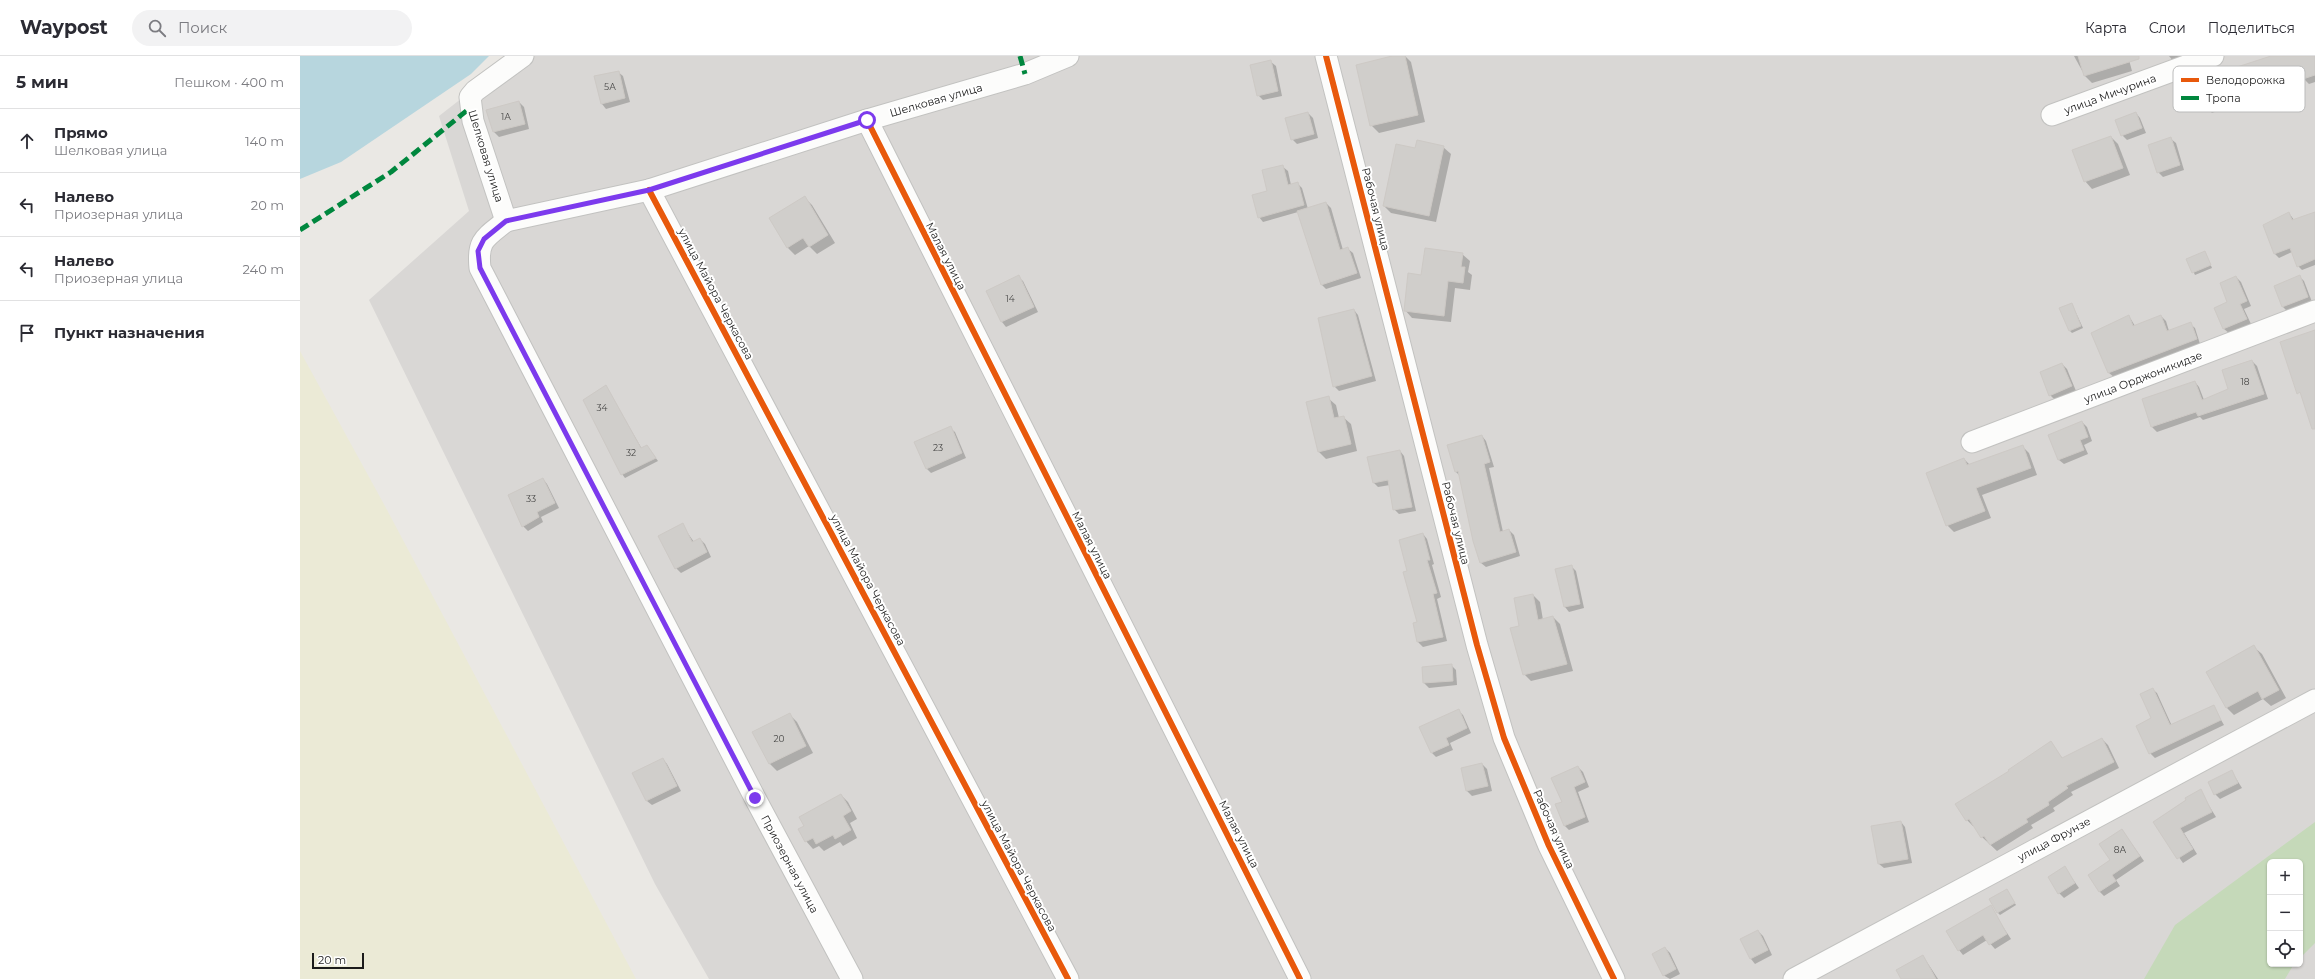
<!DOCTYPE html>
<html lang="ru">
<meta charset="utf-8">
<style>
:root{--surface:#fff;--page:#f2f2f3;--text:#2b2b33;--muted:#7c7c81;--line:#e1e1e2}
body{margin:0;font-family:Montserrat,sans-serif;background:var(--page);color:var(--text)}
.controls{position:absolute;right:12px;bottom:12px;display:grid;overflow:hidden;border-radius:6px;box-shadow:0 1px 3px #0004}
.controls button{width:36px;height:36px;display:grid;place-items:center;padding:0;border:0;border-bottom:1px solid var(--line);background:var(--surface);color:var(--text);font:20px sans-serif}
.scale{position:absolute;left:12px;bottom:10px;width:52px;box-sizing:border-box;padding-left:4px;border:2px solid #1b1b1b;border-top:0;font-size:11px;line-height:14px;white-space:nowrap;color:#1b1b1b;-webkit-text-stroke:3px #fff;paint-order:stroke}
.stop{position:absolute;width:12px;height:12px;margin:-9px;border:3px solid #7c3aed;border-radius:50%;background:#fff}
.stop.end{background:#7c3aed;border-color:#fff;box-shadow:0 1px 4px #0008}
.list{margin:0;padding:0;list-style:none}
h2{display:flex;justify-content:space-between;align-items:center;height:52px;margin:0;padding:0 16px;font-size:17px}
h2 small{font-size:13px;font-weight:400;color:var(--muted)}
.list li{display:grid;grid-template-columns:26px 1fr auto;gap:12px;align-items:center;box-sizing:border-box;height:64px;padding:0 16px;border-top:1px solid var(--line)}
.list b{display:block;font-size:15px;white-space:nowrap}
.list p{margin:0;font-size:13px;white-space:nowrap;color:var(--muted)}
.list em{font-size:13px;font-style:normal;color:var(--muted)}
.icon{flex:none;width:22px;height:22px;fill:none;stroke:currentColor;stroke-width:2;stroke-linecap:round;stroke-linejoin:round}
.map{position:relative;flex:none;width:2015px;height:923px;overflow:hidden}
header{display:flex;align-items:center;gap:24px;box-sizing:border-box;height:56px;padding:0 20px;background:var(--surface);border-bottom:1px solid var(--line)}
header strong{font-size:19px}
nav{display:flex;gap:22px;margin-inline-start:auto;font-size:14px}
.search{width:280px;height:36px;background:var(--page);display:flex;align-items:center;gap:10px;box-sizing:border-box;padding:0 14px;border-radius:22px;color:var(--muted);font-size:15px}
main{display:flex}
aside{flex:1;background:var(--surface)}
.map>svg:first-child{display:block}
.residential{fill:#d9d7d5;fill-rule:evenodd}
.farmland{fill:#ebead6}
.forest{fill:#c5d9b9}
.water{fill:#b7d6de}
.shadow{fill:#0003}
.building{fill:#d0cecb;stroke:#cdc9c5}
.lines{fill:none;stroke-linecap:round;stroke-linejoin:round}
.minor-casing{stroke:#c2c2c0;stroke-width:23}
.minor{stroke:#fcfcfb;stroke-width:21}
.quiet{stroke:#00873e;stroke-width:5;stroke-dasharray:10 5;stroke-linecap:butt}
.cycleway-casing{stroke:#fff;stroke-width:8}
.cycleway{stroke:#e8590c;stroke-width:6}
.route{stroke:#7c3aed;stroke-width:5}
.labels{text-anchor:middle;stroke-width:4;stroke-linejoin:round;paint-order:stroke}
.number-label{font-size:9px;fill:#484847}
.street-label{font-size:11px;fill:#1b1b1b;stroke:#fff}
.key{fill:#fff;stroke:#bbb;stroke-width:1}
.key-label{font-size:11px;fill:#1b1b1b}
</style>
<header>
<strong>Waypost</strong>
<div class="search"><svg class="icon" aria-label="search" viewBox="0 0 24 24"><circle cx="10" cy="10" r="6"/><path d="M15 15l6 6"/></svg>Поиск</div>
<nav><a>Карта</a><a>Слои</a><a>Поделиться</a></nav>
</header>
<main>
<aside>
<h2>5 мин<small>Пешком · 400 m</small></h2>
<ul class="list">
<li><svg class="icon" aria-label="ahead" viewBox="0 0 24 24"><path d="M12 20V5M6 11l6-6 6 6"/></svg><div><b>Прямо</b><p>Шелковая улица</p></div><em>140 m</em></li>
<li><svg class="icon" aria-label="left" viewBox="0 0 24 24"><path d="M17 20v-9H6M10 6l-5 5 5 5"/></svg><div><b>Налево</b><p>Приозерная улица</p></div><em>20 m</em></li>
<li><svg class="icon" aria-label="left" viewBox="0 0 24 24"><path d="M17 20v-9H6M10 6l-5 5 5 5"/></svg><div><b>Налево</b><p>Приозерная улица</p></div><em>240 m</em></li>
<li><svg class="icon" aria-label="arrive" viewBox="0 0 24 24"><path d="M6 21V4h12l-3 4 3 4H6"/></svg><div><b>Пункт назначения</b></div></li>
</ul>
</aside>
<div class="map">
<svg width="2015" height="923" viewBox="0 0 2015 923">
<rect width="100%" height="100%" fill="#eae8e4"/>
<path class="residential" d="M216,0h1799v923h-1606l-54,-95 -286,-584 100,-89 -30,-95zM1970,806h30v102h-30z"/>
<path class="farmland" d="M0,295l86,157 250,471h-336z"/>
<path class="forest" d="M2015,766v121l-15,15v-96h-30v102h24l-9,15h-141l31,-54z"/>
<path class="water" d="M0,0h189l-18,18 -130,88 -41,17z"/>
<g class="shadow">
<path d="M1096,0h9l6,6 14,60 -46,11 -8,-8z"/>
<path d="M1774,0h54l4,15 -40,12 -7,-7z"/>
<path d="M1869,0h20l-15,6z"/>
<path d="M1974,0h41v26l-6,2 -5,-5 -92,34 -6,-6 30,-35 -1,-4z"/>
<path d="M971,6l5,4 6,30 -19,4 -5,-5z"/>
<path d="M318,16l5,4 7,26 -24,7 -4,-5z"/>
<path d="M219,46l5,5 5,22 -30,8 -5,-5 -6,-21z"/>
<path d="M1008,57l5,5 5,20 -21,6 -5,-5z"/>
<path d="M1836,57l4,5 6,15 -19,7 -5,-5z"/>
<path d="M1811,81l7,7 12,31 -38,14 -7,-8z"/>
<path d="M1871,83l5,4 8,27 -21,7 -5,-5z"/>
<path d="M1143,91l8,7 -15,68 -45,-9 -7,-7 32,-57z"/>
<path d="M983,111l5,4 3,14 6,-2 5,5 6,21 18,-6 5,5 12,42 5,-1 5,4 8,25 -35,11 -4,-4 -24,-73 -35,10 -4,-5 9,-26z"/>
<path d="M505,142l7,7 23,38 -18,11 -8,-8 -14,9 -7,-7 -17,-29z"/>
<path d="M1989,157l5,7 21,-7v52l-13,5 -4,-4 -6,-14 -13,6 -4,-4z"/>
<path d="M1905,196l7,16 -17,7 -8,-16z"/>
<path d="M1162,198l8,7 -2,11 4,3 -2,15 -15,-2 -4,34 -39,-4 -7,-8 17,-34z"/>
<path d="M718,221l5,4 15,31 -32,15 -4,-5 -15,-31z"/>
<path d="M1936,221l5,5 10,24 -7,3 7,15 -22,9 -5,-4 -9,-21 14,-6z"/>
<path d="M2000,221l4,4 8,21 -24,10 -5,-5 -8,-21z"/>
<path d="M1772,248l11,24 -11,5 -2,-2z"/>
<path d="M1054,254l4,5 18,66 -37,10 -5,-5 -7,-27z"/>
<path d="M1829,260l6,10 26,-10 5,5 3,10 21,-7 5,4 5,16 -86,33 -5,-4 -16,-40z"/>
<path d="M1952,305l5,5 11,33 -65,21 -3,-3 -43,15 -5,-5 -9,-27 52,-18 4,5 5,13 25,-10z"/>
<path d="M1762,308l5,5 9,22 -21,9 -5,-5z"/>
<path d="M306,331l36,62 5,-3 11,15 -33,17 -3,-4z"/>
<path d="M1028,342l8,7 3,13 4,-1 8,7 6,27 -31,8 -8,-8z"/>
<path d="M1782,366l5,5 5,14 -8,4 4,9 -24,10 -5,-4z"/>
<path d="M650,372l5,4 11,26 -35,15 -5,-5z"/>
<path d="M1182,380l4,5 8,26 -5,1 14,64 6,-2 5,5 6,21 -34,11 -5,-4 -21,-87 -4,-4z"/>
<path d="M1722,390l7,7 8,22 -55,20 9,23 -37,14 -7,-7 17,-66 6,6z"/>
<path d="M1100,395l4,5 12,55 -17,3 -5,-5 -4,-24 -12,2 -4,-4z"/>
<path d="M243,423l4,5 12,24 -18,9 2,5 -15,9 -5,-5z"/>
<path d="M382,469l12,17 6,-3 5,5 6,13 -30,16 -5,-5z"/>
<path d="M1123,478l4,5 7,25 -2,1 9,32 -4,2 10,42 -24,6 -5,-5 -4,-18 4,-1 -10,-51z"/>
<path d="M1271,510l5,5 8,37 -15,4 -4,-5 -8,-37z"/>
<path d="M1233,539l7,7 3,18 10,-3 7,7 13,47 -42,10 -7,-7 -3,-48z"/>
<path d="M1954,591l8,7 24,44 -15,8 -8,-7 -29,16 -7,-7 -20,-36z"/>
<path d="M1151,609l5,5 1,15 -28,3 -5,-5z"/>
<path d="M1852,633l5,4 15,33 41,-20 11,19 -69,33 -5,-5z"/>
<path d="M1158,654l5,5 8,18 -21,10 3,7 -17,7 -4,-4z"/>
<path d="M490,659l7,7 16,31 -36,18 -7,-7 -16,-31z"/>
<path d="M1802,683l6,6 11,23 -48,24 2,3 -20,13 2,3 -24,14 2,3 -36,23 -15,-14 -8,-12 -1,1 -6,-6 43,-48 40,-30 13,17z"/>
<path d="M363,703l4,5 14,27 -29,14 -5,-4 -13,-27z"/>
<path d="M1182,708l5,5 5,22 -20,5 -5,-5 -5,-22z"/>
<path d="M1278,711l5,5 6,15 -11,5 11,30 -20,8 -5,-5 -1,-23z"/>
<path d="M1932,716l10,16 -22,11 -5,-5z"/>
<path d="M1900,735l16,26 -32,16 13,21 -14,9 -29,-41z"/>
<path d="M541,739l7,7 9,17 -7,4 7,15 -14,8 -3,-4 -16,9 -5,-5 -6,3 -7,-8z"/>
<path d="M1601,766l4,5 7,36 -28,5 -5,-4z"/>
<path d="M1822,774l22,31 -28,19 4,6 -16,10 -5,-5z"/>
<path d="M1765,812l14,20 -15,10 -5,-5z"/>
<path d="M1707,834l9,15 -16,10 -2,-2z"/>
<path d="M1690,851l21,32 -16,10 -8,-9 -24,15 -4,-5z"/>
<path d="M1458,875l5,5 9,19 -17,9 -4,-5 -10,-19z"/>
<path d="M1365,892l5,5 10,21 -10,5 -7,-4z"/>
<path d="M1623,900l15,23h-36z"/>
</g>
<g class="building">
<path d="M1092,0h13l13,59 -48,11 -14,-61z"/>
<path d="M1778,0h61v3l-55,17z"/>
<path d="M1971,0h44v19l-12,4 -3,-6 -95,35 -8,-22 38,-15 -1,-3z"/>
<path d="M971,4l7,31 -21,5 -7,-31z"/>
<path d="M319,15l6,27 -24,6 -7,-28z"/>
<path d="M219,45l6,23 -32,8 -7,-22z"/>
<path d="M1008,56l6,22 -23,6 -6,-22z"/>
<path d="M1836,56l6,16 -21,8 -6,-16z"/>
<path d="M1811,80l12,32 -39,14 -12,-32z"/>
<path d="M1871,81l9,28 -23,8 -9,-28z"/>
<path d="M1117,84l27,6 -15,70 -46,-10 13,-62 19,4z"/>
<path d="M983,109l5,20 10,-3 6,23 -46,13 -6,-23 15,-4 -5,-21z"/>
<path d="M505,140l23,39 -19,12 -6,-9 -16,10 -18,-30z"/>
<path d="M1026,146l14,48 8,-3 9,26 -36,12 -24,-74z"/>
<path d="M1989,156l3,8 23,-8v47l-18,8 -7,-19 -16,6 -11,-29z"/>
<path d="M1125,192l38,5 -2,14h4l-2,16 -15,-2 -4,35 -40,-5 4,-38 13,2z"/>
<path d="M1905,195l6,14 -19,8 -6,-14z"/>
<path d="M719,219l15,32 -33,15 -15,-31z"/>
<path d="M2000,219l8,22 -26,10 -8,-21z"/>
<path d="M1936,220l11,25 -7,3 7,15 -24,10 -9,-21 13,-6 -7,-19z"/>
<path d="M1772,247l9,23 -12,5 -10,-23z"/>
<path d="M1054,253l18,67 -39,11 -15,-69z"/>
<path d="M1829,259l4,11 28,-11 6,16 24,-9 6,17 -89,34 -17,-40z"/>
<path d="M2015,274v99h-3l-12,-37 -3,2 -17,-52z"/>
<path d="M1952,304l12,34 -66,22 -2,-4 -45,15 -9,-28 53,-18 7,19 26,-11 -6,-19z"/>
<path d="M1762,307l10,23 -23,10 -9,-24z"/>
<path d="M306,329l35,63 6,-3 9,13 -35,17 -38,-75z"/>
<path d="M1029,340l5,22 10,-2 7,28 -33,8 -12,-50z"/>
<path d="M1782,365l6,16 -8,3 4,10 -26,10 -10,-25z"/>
<path d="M651,370l11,27 -36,16 -12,-27z"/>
<path d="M1182,379l8,27 -6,2 16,68 9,-3 7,23 -36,11 -7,-22 -15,-70 -3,1 -8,-27z"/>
<path d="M1723,389l8,23 -55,20 9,23 -39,15 -20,-53 38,-15 3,7z"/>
<path d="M1100,394l12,57 -19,3 -5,-30 -15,3 -6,-26z"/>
<path d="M243,422l12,25 -18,9 2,5 -17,10 -14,-32z"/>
<path d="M383,467l9,19 8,-4 7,14 -32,17 -17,-33z"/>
<path d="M1123,477l7,27h-3l10,33 -4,1 10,43 -26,5 -4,-19 4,-1 -14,-50 4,-1 -8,-31z"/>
<path d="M1272,509l8,39 -16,3 -9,-38z"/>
<path d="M1233,538l5,26 15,-4 14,48 -44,11 -13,-47 9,-2 -5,-28z"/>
<path d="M1954,589l25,45 -17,9 -4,-8 -32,17 -20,-36z"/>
<path d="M1152,608l1,17 -30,2 -1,-16z"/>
<path d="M1853,632l17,37 44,-20 7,15 -72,34 -13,-28 15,-8 -11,-24z"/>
<path d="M1159,653l8,19 -21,10 3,7 -18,8 -12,-26z"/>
<path d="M490,657l16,33 -37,18 -17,-32z"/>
<path d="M1802,682l12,24 -48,24 2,2 -20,14 1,3 -23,14 2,3 -38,23 -6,-9 -3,2 -12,-19 -3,2 -11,-17 54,-33 -1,-1 43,-29 11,17z"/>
<path d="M363,702l14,28 -31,15 -14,-28z"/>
<path d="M1182,707l6,23 -22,5 -5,-23z"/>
<path d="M1278,710l7,16 -11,5 11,30 -21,9 -9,-22 7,-2 -11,-24z"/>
<path d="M1932,714l6,13 -24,12 -6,-13z"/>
<path d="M1901,733l11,23 -32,16 13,21 -16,10 -24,-37 33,-22 -1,-2z"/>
<path d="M541,738l10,17 -8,5 8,14 -16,9 -2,-4 -17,9 -3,-6 -8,4 -7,-13 6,-3 -5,-9z"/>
<path d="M1601,765l7,38 -30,5 -7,-38z"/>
<path d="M1822,773l18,27 -28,19 4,6 -17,11 -11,-17 22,-15 -11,-16z"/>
<path d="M1765,810l10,17 -17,11 -10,-17z"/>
<path d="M1707,833l8,14 -18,10 -8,-14z"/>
<path d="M1691,849l16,29 -18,11 -6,-10 -25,16 -12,-20z"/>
<path d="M1458,874l10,20 -18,9 -10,-20z"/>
<path d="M1365,891l11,22 -13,7 -11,-22z"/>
<path d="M1623,899l13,24h-35l-5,-9z"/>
</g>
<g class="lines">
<g class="minor-casing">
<g id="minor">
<path d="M223,0l-48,35 -5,6 3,24 33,100 143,-31 218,-70 158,-46 43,-18"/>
<path d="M1026,0l151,589 27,93 45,108 65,133"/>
<path d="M1752,59l161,-59"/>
<path d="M567,64l433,859"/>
<path d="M349,134l419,789"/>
<path d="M206,165c-21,17 -29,19 -26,47l275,530 97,181"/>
<path d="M1672,386l343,-131"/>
<path d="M1494,923l521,-279"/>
</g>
</g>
<use href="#minor" class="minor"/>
<g class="quiet">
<path d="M720,0l5,18"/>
<path d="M0,174l91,-58 79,-64"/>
</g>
<g class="cycleway-casing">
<g id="cycleway">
<path d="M1026,0l151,589 27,93 45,108 65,133"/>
<path d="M567,64l433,859"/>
<path d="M349,134l419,789"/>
</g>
</g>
<use href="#cycleway" class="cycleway"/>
</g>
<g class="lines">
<path class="route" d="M455,742l-275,-530 -2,-17 6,-12 22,-18 143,-31 218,-70"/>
</g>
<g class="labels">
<g class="number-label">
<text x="310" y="34">5А</text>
<text x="206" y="64">1А</text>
<text x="710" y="246">14</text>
<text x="1945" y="329">18</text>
<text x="302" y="355">34</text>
<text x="638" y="395">23</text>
<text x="331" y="400">32</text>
<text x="231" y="446">33</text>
<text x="479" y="686">20</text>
<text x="1820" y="797">8А</text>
</g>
<g class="street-label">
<text transform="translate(1810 38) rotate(-20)" y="4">улица Мичурина</text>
<text transform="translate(636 44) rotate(-16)" y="4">Шелковая улица</text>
<text transform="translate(186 100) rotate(73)" y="4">Шелковая улица</text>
<text transform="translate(1076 153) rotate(76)" y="4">Рабочая улица</text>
<text transform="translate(646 200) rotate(63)" y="4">Малая улица</text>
<text transform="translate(416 238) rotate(62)" y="4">улица Майора Черкасова</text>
<text transform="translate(1843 321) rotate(-21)" y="4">улица Орджоникидзе</text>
<text transform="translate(1156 467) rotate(76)" y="4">Рабочая улица</text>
<text transform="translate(792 489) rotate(63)" y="4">Малая улица</text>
<text transform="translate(568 524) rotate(62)" y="4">улица Майора Черкасова</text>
<text transform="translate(1254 773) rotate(66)" y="4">Рабочая улица</text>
<text transform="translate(939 778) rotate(63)" y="4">Малая улица</text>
<text transform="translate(1754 783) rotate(-28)" y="4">улица Фрунзе</text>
<text transform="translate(490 808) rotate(62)" y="4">Приозерная улица</text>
<text transform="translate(719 810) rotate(62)" y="4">улица Майора Черкасова</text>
</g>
</g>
<rect x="1873" y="10" width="132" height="46" rx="6" class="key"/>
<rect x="1881" y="22" width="18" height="4" fill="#e8590c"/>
<rect x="1881" y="40" width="18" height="4" fill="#00873e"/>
<g class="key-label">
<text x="1906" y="28">Велодорожка</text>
<text x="1906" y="46">Тропа</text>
</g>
</svg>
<div class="controls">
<button>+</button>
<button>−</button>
<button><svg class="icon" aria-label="locate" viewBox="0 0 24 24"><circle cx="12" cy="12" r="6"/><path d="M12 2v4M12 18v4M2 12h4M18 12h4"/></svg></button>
</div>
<div class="scale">20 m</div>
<div class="stop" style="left:567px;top:64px"></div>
<div class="stop end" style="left:455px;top:742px"></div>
</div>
</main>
